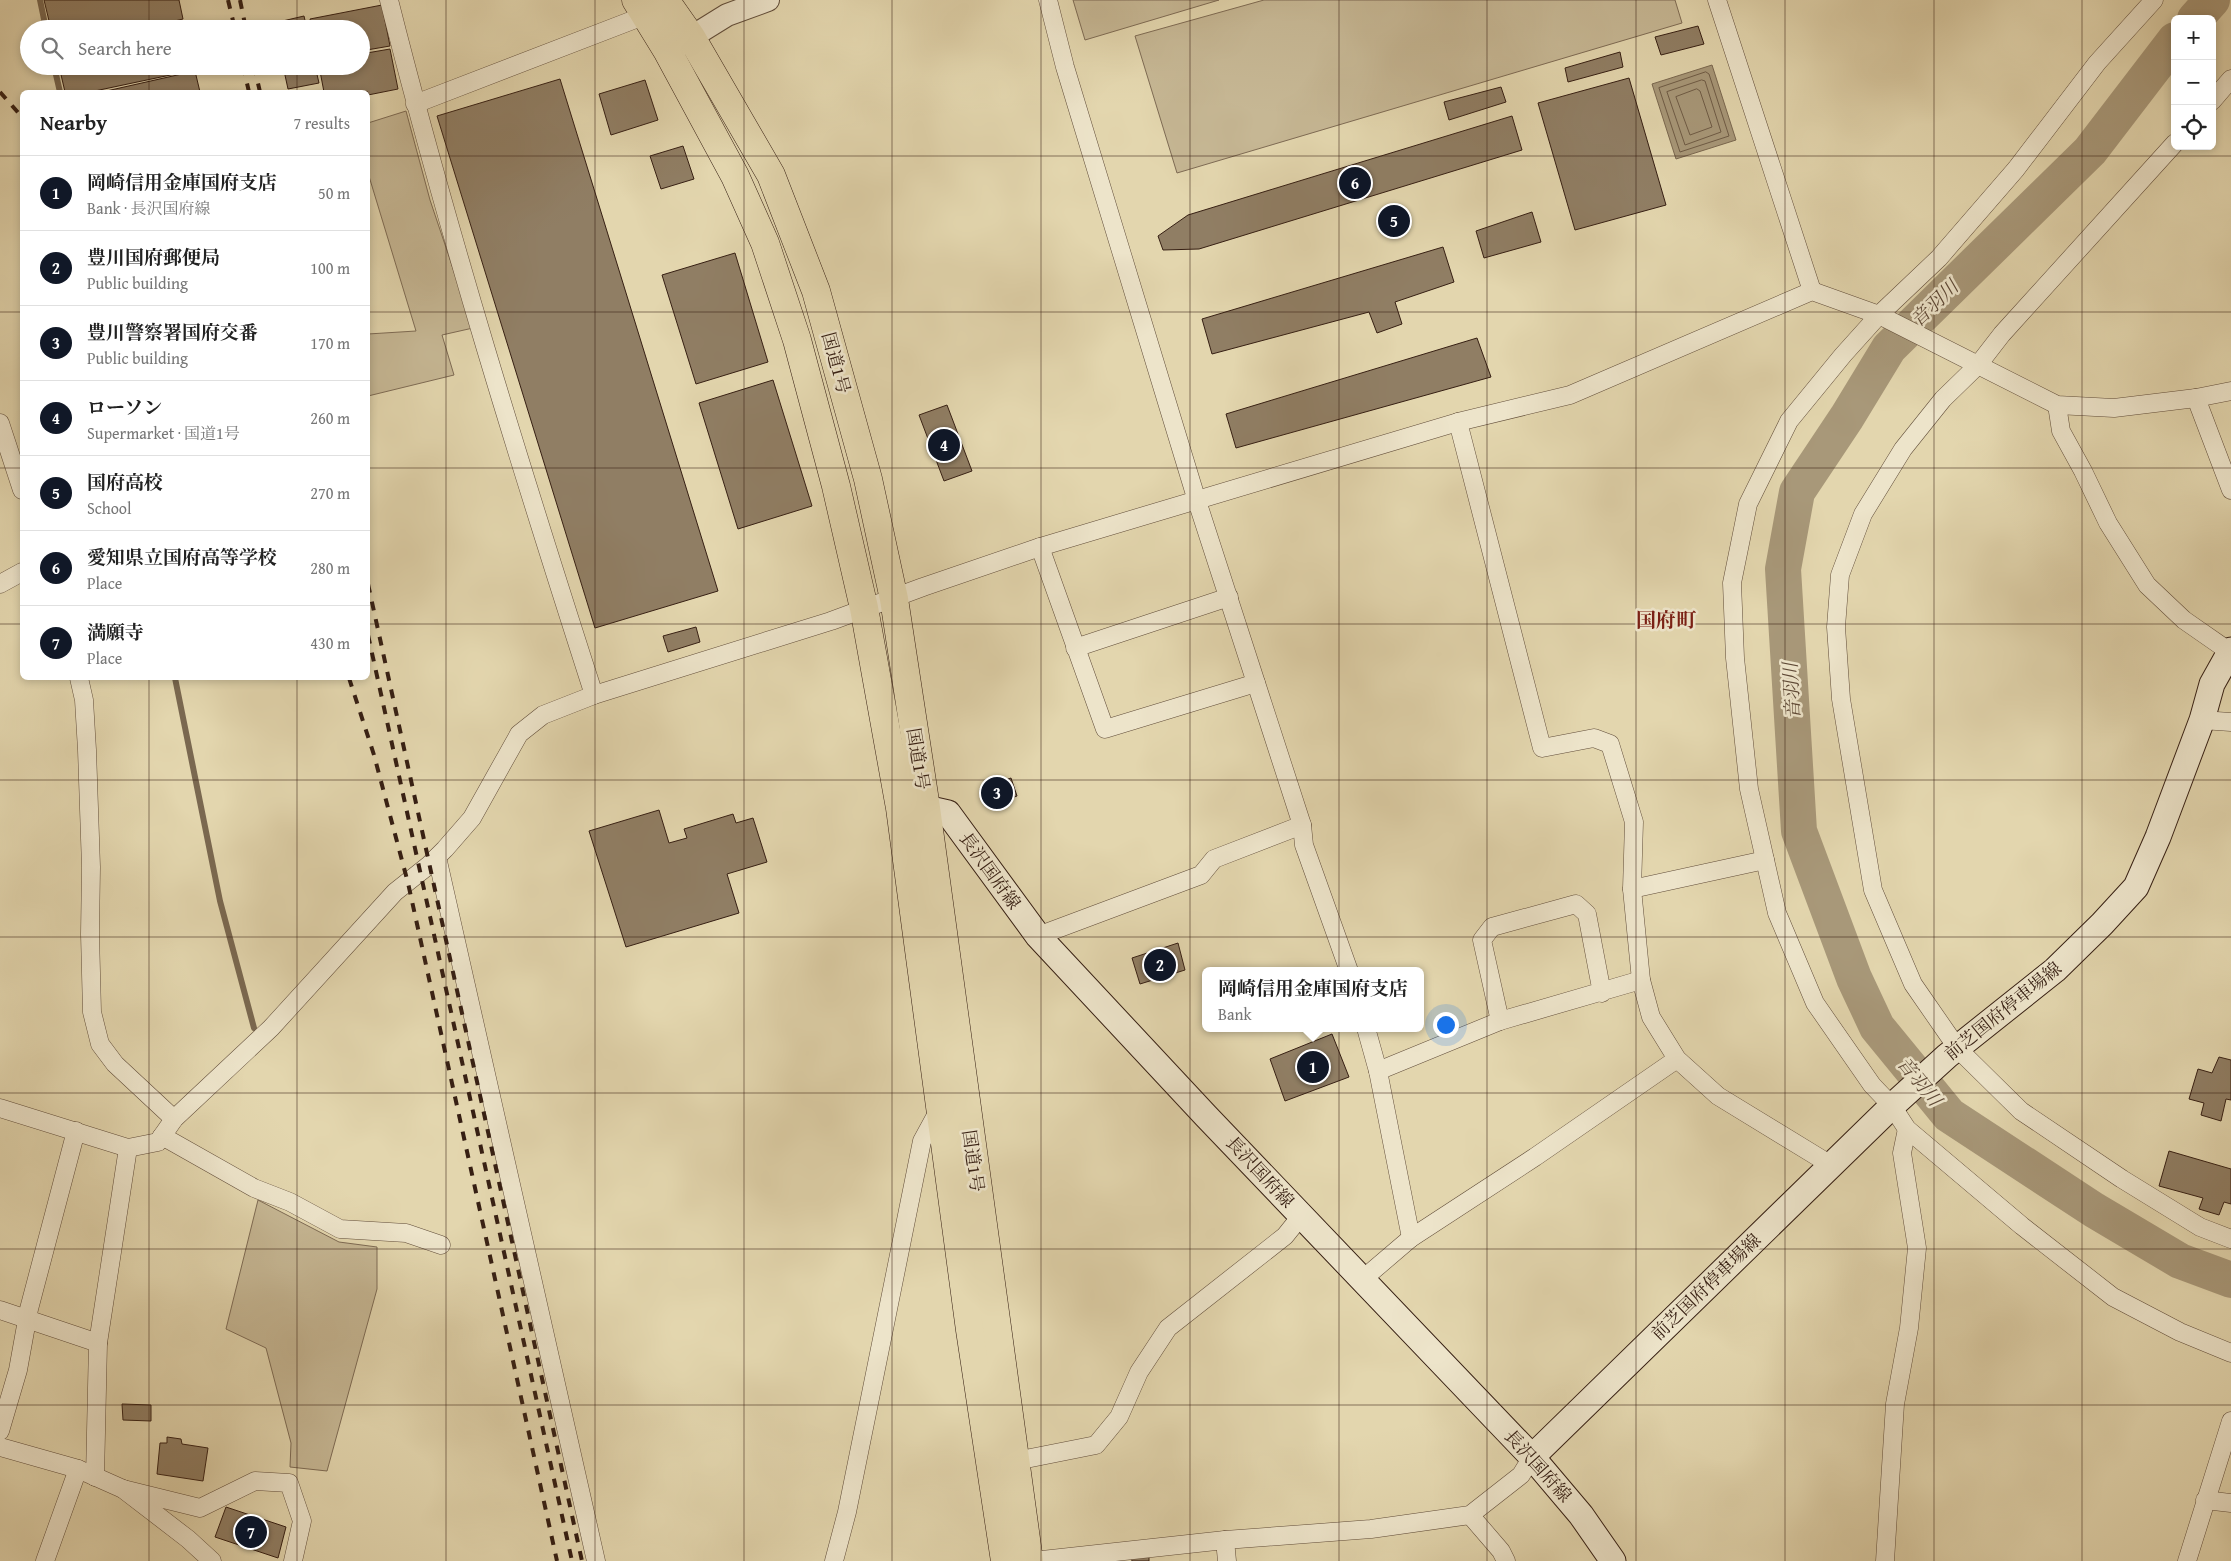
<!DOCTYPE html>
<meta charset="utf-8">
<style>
:root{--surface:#fff;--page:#f6f6f6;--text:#222;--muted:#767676;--line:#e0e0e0;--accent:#111827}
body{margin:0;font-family:"Gentium Book Plus","Noto Serif JP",serif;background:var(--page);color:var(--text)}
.controls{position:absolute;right:15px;top:15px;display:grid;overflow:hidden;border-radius:8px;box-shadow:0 2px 8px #0003}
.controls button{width:45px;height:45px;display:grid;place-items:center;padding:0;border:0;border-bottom:1px solid var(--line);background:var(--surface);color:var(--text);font:25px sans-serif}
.you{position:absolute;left:1445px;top:1024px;width:18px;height:18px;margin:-12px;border:4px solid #fff;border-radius:50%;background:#1a73e8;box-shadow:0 0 0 8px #1a73e833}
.badge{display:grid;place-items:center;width:32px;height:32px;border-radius:50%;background:var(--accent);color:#fff;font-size:16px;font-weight:700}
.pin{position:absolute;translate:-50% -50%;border:2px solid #fff;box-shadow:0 1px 5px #0006}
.popup{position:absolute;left:1202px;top:967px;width:222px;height:65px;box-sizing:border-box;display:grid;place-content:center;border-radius:8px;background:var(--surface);filter:drop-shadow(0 1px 4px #0005);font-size:16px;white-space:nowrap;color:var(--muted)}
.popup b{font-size:19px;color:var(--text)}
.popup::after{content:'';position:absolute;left:50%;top:100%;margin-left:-10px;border:10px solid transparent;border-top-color:var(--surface)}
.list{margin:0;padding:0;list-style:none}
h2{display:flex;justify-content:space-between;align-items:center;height:65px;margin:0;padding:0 20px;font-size:21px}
h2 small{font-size:16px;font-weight:400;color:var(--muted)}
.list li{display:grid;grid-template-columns:32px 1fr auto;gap:15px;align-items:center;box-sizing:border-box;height:75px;padding:0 20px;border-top:1px solid var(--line)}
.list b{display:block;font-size:19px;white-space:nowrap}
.list p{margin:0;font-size:16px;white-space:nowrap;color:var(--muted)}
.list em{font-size:16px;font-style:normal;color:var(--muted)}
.icon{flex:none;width:28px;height:28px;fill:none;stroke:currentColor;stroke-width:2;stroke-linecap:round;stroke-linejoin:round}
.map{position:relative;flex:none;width:2231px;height:1561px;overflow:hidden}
.search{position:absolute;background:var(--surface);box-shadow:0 2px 8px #0003;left:20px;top:20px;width:350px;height:55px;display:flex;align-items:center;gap:12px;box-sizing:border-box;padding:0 18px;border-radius:28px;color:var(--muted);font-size:19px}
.panel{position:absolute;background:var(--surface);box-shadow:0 2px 8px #0003;left:20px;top:90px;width:350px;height:590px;border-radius:8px}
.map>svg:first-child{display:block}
.green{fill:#c6b794;stroke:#7e6b54}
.water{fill:#a89879;stroke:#7a6850}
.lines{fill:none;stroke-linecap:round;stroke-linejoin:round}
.shore{stroke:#6f5c46;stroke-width:1}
.stream{stroke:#7a6850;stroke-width:6}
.river{stroke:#a89879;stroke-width:36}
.building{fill:#907e64;stroke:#361f13}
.minor-casing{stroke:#614d3a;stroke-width:19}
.tertiary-casing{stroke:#614d3a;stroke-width:24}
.secondary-casing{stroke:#361f13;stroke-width:27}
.trunk-casing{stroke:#361f13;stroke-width:29}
.minor{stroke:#ede4ca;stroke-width:18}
.tertiary{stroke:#ede4ca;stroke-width:22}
.secondary{stroke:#ede4ca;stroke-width:25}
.trunk{stroke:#e3d6ae;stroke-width:28}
.rail{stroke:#361f13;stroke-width:4;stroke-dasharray:9 9;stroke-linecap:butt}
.grid{fill:none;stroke:#361f13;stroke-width:1;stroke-opacity:0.55}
.labels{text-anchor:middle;stroke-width:5;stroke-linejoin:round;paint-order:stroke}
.street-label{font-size:18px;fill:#361f13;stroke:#ede4ca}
.water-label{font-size:19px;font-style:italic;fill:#5e4937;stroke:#ede4ca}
.quarter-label{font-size:20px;font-weight:bold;fill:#7a1f14;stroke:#ede4ca}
</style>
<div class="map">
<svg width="2231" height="1561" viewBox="0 0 2231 1561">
<rect width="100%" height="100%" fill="#e3d6ae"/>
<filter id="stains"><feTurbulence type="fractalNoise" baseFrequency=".004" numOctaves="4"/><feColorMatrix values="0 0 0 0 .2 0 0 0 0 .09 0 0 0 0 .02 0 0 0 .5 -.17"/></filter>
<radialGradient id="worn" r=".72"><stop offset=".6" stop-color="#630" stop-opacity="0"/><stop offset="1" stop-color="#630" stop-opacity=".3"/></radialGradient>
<g class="green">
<path d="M1073,0h146l-134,40z"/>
<path d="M1264,0h411l7,23 -505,150 -42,-137z"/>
<path d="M406,111l24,89 43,128 -31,7 12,40 -86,21v-62l48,-3 -48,-158v-50z"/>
<path d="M258,1200l81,42 38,5v42l-50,182 -37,-4 1,-24 -25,-95 -40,-19z"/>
</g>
<path class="water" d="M1712,65l24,75 -60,19 -24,-75z"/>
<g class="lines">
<g class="shore">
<path d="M1706,72l3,2 20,62 -49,16 -21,-64z"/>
<path d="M1702,80l3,1 16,51 -36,13 -18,-53z"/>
<path d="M1697,89l3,2 12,36 -22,8 -14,-38z"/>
</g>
<g class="stream">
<path d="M40,0l6,29"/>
<path d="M54,66l6,26"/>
<path d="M175,678l45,223 34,127"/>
</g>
<g class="river">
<path d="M2195,19l17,-19"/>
<path d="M2175,40l-85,111 -201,197 -42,69 -50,75 -14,77 16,262 55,147 23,49 72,88 145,95 86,51 51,19"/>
</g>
</g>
<g class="building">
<path d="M44,0h135l4,19 -42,10h-90z"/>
<path d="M382,5l8,41 -29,5v-22h-49l-2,-10z"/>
<path d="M304,16l3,13h-32l-1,-6z"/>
<path d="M183,21l2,8h-35z"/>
<path d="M1698,26l6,18 -43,11 -6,-18z"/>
<path d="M390,49l8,40 -30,6v-3h-44l-5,-26h42v-12z"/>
<path d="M1620,52l3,15 -55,15 -3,-14z"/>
<path d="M59,66h135v4l-104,22h-25z"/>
<path d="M283,66h32l4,17 -31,6z"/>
<path d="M195,71l5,21h-98z"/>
<path d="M1629,78l37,127 -91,25 -37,-127z"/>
<path d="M560,79l158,512 -123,37 -158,-512z"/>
<path d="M645,80l13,40 -47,15 -12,-41z"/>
<path d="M1501,87l5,15 -57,18 -5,-18z"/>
<path d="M1512,116l10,34 -323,99 -36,1 -5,-14 30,-21z"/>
<path d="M683,146l11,33 -33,10 -11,-33z"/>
<path d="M1532,212l9,30 -57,16 -8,-27z"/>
<path d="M1443,247l11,35 -59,20 7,22 -25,9 -8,-21 -157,42 -10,-35z"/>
<path d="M735,253l33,109 -72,22 -34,-109z"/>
<path d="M1477,338l14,39 -255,71 -10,-34z"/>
<path d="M773,380l39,126 -74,23 -39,-126z"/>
<path d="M947,405l25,66 -28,10 -25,-66z"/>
<path d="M696,627l4,15 -32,10 -5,-16z"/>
<path d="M1011,778l6,18 -29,11 -8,-18z"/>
<path d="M659,810l10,33 18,-5 -3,-9 49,-15 3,9 17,-5 14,44 -40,12 12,39 -113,34 -37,-116z"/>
<path d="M1178,943l7,27 -45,14 -8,-26z"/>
<path d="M1332,1034l17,43 -64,24 -15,-42z"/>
<path d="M2219,1057l12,3v40l-5,-1 -5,22 -20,-6 3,-12 -15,-4 9,-30 14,4z"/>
<path d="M2169,1151l62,18v35l-7,-2 -5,13 -20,-6 4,-11 -44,-12z"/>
<path d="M122,1404l29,1v16l-28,-1z"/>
<path d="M167,1437l14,2 1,5 26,4 -5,33 -46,-7 3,-31h7z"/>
<path d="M226,1507l60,20 -8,31 -63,-21z"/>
<path d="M1149,1555v6h-17l-1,-4z"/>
</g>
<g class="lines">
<g class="minor-casing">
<g id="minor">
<path d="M389,0c59,234 131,465 205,695"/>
<path d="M1048,0l17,67 132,434 105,324 2,20 45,126"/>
<path d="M1717,0l95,291"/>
<path d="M2154,0l-57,63 -81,106 -77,89 -60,57 -36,40 -54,66 -41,83 -16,79 3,75 14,131 28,124 38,90 57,82 20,21 15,23 115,97 91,71 67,35 51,21"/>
<path d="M2212,101l19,-22"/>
<path d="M415,104l231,-89"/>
<path d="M2175,143l-173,191 -24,31 -35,34 -40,50 -40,65 -23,61 -4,52 5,72 32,191 40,94 45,65 63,62 101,68 78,48 31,12"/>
<path d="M2196,398l35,92"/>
<path d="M2057,405l4,26 22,40 25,52 39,62 37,35 46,32"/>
<path d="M1458,422l84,326 52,-10 16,6 24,78 -2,67 9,91 10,37 26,42 41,37 113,69"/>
<path d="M0,423l22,67"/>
<path d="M1040,547l65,182 151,-46"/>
<path d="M0,584l22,-12"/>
<path d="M1075,648l154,-51"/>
<path d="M79,678l5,22 3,50 4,117 -1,67 2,78 8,32 15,20 59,55"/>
<path d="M2202,720l29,2"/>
<path d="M437,857l159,704"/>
<path d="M1632,889l133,-29"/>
<path d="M1038,936l163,-61 13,-16 88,-34"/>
<path d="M1602,993l-15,-79 -11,-10 -84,23 -10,13 18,81 141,-41"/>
<path d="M1366,1028l12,43 33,167"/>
<path d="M1378,1071l122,-50"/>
<path d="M0,1108l128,40 30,-6 16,-23 97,-91 124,-136 34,-27 16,-16 27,-31 47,-84 24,-19 51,-20 237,-74 92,-34 117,-40 418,-125 112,-27 242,-104 67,24 178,90 57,3 82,-10 35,-7"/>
<path d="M162,1136l92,52 36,14 50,27 66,4 35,12"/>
<path d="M1363,1279l48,-41 124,-81 142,-98"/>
<path d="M0,1310l98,33"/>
<path d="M0,1431l18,-61 11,-61 47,-178"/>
<path d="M0,1447l78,22 45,20 65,50 24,22"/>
<path d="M1016,1461l80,-16 23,-28 20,-45 29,-44 117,-92 16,-20"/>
<path d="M95,1477l3,-134 30,-195"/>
<path d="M123,1489l77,19 55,-27 34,2 13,38 -9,40"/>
<path d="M2205,1500l26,3"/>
<path d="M1470,1515l31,36 5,10"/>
<path d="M1225,1540l2,21"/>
<path d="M45,1561l33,-92"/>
<path d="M834,1561l13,-49 75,-371 18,-33"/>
<path d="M1033,1561l192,-21 146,-11 99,-14 51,-40 11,-18"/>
<path d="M1885,1561l10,-157 14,-76 8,-80 -15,-95 5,-24"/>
<path d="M2187,1561l44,-140"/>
</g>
</g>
<g class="tertiary-casing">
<path id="tertiary" d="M677,46l50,-31 41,-15"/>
</g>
<g class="secondary-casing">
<g id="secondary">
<path d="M907,808h19l22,5 90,123 168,180 326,341 49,58 32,46"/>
<path d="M1532,1457l360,-351 55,-50 108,-86 47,-46 34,-37 22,-50 44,-117 10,-36 19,-34"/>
</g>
</g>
<g class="trunk-casing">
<g id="trunk">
<path d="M636,0l32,52 67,124 30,67 32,97 39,146 28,122 36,200 70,522 35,231"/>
<path d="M665,0l26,37 80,138 45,116 52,188 26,120 32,209 103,753"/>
</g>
</g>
<use href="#minor" class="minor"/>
<use href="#tertiary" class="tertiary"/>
<use href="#secondary" class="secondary"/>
<use href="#trunk" class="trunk"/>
<g class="rail">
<path d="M228,0l7,29"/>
<path d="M240,0l6,29"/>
<path d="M243,66l6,26"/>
<path d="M254,66l6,26"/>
<path d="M0,92l22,25"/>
<path d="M368,584l214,977"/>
<path d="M368,635l204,926"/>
<path d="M349,678l25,77 34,128 149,678"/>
</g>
</g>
<path class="grid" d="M149,0v29M297,0v29M446,0v1561M595,0v1561M744,0v1561M892,0v1561M1041,0v1561M1190,0v1561M1339,0v1561M1487,0v1561M1636,0v1561M1785,0v1561M1934,0v1561M2082,0v1561M149,66v26M297,66v26M0,156h22M368,156h1863M0,312h22M368,312h1863M0,468h22M368,468h1863M0,624h22M368,624h1863M149,678v883M297,678v883M0,780h2231M0,937h2231M0,1093h2231M0,1249h2231M0,1405h2231"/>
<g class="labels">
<g class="street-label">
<text transform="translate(836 363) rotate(75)" y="6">国道1号</text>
<text transform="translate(918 759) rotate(81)" y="6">国道1号</text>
<text transform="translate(990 871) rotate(54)" y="6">長沢国府線</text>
<text transform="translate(2003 1011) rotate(-39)" y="6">前芝国府停車場線</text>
<text transform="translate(973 1161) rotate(82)" y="6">国道1号</text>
<text transform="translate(1260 1172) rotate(47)" y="6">長沢国府線</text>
<text transform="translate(1706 1287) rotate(-44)" y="6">前芝国府停車場線</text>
<text transform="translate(1538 1466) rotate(48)" y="6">長沢国府線</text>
</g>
<g class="water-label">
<text transform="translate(1934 303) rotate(-44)" y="7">音羽川</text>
<text transform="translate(1791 691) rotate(-93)" y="7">音羽川</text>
<text transform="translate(1920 1081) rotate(51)" y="7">音羽川</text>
</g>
<g class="quarter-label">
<text x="1666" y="627">国府町</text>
</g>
</g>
<rect width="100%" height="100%" filter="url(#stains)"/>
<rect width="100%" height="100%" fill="url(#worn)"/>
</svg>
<div class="controls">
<button>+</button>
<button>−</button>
<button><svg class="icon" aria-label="locate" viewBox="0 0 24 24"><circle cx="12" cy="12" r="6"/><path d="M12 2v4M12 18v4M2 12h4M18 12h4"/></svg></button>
</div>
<div class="you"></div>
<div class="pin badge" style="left:1313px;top:1067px">1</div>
<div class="popup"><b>岡崎信用金庫国府支店</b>Bank</div>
<div class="pin badge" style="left:1160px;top:965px">2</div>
<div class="pin badge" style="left:997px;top:793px">3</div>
<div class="pin badge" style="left:944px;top:445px">4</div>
<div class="pin badge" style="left:1394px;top:221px">5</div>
<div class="pin badge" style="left:1355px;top:183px">6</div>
<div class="pin badge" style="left:251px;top:1532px">7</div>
<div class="search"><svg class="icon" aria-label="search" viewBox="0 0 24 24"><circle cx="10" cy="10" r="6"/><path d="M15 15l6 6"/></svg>Search here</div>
<section class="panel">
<h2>Nearby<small>7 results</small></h2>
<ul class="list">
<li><span class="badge">1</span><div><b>岡崎信用金庫国府支店</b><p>Bank · 長沢国府線</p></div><em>50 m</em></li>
<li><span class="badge">2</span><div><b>豊川国府郵便局</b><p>Public building</p></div><em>100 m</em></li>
<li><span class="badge">3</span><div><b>豊川警察署国府交番</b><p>Public building</p></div><em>170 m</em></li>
<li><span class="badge">4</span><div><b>ローソン</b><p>Supermarket · 国道1号</p></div><em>260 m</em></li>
<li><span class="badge">5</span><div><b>国府高校</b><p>School</p></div><em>270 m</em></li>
<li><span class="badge">6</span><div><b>愛知県立国府高等学校</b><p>Place</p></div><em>280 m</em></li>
<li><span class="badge">7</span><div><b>満願寺</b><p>Place</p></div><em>430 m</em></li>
</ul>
</section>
</div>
